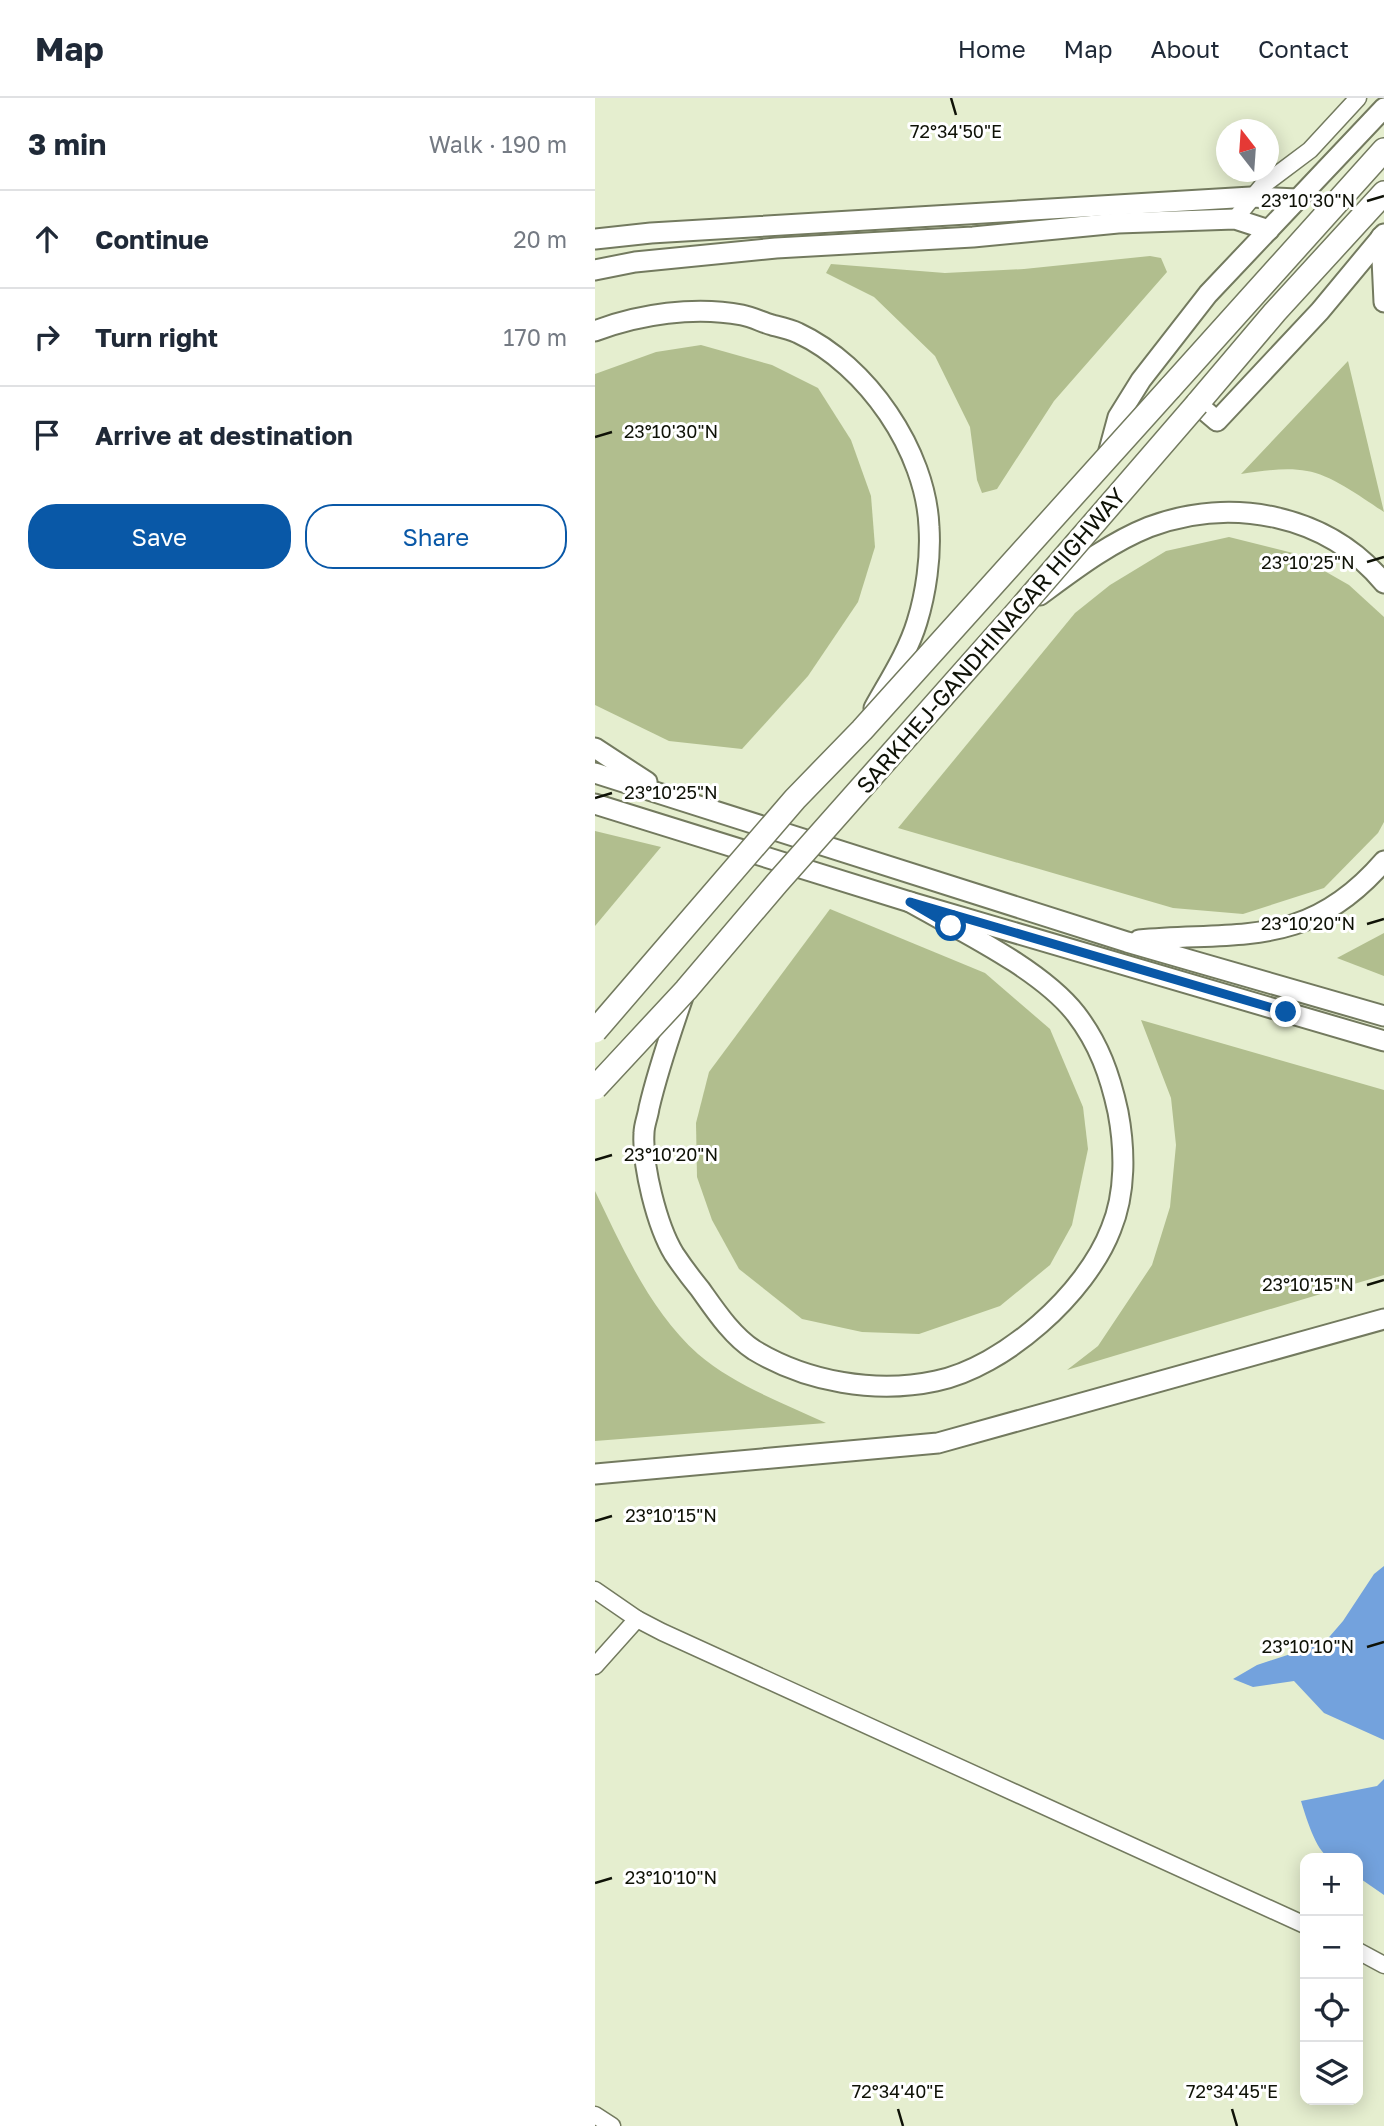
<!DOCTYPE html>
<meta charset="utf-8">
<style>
:root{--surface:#fff;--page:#f6f6f7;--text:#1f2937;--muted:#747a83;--line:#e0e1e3;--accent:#0958a7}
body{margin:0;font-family:"Golos Text",sans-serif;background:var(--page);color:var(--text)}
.controls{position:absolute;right:21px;bottom:21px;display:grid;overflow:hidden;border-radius:14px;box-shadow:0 4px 18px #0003}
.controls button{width:63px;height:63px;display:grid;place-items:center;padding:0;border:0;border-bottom:2px solid var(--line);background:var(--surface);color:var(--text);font:35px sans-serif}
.compass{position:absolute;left:621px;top:21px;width:63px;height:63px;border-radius:50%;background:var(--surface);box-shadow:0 4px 18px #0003;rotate:343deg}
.stop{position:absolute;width:21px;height:21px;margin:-16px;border:5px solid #0958a7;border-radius:50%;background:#fff}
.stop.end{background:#0958a7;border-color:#fff;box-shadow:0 2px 7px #0008}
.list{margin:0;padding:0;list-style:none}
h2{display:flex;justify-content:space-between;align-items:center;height:91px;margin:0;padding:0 28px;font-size:30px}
h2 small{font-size:23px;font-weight:400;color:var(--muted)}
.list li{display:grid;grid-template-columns:46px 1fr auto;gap:21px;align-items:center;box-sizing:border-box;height:98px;padding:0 28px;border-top:2px solid var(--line)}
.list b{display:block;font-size:26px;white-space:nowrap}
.list em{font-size:23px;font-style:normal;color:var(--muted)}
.actions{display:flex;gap:14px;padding:21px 28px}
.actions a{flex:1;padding:16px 0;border:2px solid var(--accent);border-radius:28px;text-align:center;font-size:24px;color:var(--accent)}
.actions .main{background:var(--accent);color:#fff}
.icon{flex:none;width:38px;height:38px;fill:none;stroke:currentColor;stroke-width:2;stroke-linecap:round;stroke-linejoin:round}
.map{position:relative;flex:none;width:789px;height:2028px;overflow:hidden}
header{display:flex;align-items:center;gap:42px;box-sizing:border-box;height:98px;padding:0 35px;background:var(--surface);border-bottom:2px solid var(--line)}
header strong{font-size:33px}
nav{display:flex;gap:38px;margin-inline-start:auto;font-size:24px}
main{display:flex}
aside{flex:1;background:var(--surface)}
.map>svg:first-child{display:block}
.green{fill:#b1be8e}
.water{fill:#73a2dd}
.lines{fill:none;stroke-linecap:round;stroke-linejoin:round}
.minor-casing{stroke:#737a5f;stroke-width:19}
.major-casing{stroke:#737a5f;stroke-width:23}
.highway-casing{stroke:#737a5f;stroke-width:26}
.minor{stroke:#fff;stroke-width:16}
.major{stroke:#fff;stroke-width:19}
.highway{stroke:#fff;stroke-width:23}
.highway-bridge-casing{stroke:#737a5f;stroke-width:26;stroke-linecap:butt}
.highway-bridge{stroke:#fff;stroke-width:23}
.route{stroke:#0958a7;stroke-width:9}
.ticks{fill:none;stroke:#0f1207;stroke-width:2.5}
.labels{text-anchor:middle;stroke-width:6;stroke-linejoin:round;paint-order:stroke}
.street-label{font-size:23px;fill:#0f1207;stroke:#fff}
.ticks-label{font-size:18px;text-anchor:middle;fill:#0f1207;stroke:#fff;stroke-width:6;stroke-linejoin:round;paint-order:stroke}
</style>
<header>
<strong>Map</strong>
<nav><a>Home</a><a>Map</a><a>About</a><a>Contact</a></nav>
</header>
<main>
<aside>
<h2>3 min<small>Walk · 190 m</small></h2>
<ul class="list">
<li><svg class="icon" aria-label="ahead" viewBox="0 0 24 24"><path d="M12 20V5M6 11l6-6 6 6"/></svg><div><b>Continue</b></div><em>20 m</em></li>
<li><svg class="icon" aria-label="right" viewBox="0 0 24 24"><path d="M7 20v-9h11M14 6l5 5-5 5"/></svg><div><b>Turn right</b></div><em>170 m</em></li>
<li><svg class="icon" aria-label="arrive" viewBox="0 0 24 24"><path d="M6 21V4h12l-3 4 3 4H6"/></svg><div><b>Arrive at destination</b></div></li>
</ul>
<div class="actions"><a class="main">Save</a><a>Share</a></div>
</aside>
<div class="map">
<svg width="789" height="2028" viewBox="0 0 789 2028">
<rect width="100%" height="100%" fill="#e5eecf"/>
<g class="green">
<path d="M555,158l11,2 6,14 -113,129 -57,88 -15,4 -5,-13 -7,-53 -35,-71 -61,-59 -48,-24 5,-9 114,9 79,-4z"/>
<path d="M106,247l71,20 46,23 33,52 20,56 4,51 -17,55 -50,74 -66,73 -73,-8 -74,-36v-331l61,-22z"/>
<path d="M753,263l36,151c-20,-13 -54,-38 -77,-41 -21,-4 -44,0 -66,3z"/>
<path d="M634,439l64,16 56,32 35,32v205l-6,11 -54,55 -81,26 -70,-6 -275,-80 177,-215 35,-28 56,-34z"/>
<path d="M0,733l66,16 -66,79z"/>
<path d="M235,811l155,64 65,56 33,78 5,42 -16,76 -22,40 -50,41 -81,28 -57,-2 -60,-13 -63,-50 -27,-49 -15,-43 -1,-54 13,-51z"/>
<path d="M789,835v43l-47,-18z"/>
<path d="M546,922l243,70v185l-317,95 31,-24 54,-81 18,-58 6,-62 -5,-47z"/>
<path d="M0,1093c28,58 55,120 103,163 36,31 85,49 128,69l-231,18z"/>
</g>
<g class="water">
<path d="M789,1468v174l-60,-27 -30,-32 -41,6 -20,-8 24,-14 67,-22 19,-22 31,-47z"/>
<path d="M789,1681v116l-26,-18v-19c-9,0 -21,2 -29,-1 -13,-5 -24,-43 -28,-56l76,-15z"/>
</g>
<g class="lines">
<g class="minor-casing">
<g id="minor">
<path d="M640,121l27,-33 48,-36 48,-52"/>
<path d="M0,1492l42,29 25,13 643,293"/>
<path d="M0,1568l42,-47"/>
<path d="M763,1853l26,14"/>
<path d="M0,2017l17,11"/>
</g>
</g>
<g class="major-casing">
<g id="major">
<path d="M786,139l3,65"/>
<path d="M0,141l56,-6 600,-36 46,2"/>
<path d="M0,172l40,-8 141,-14 197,-11 145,-14 117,-4 34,11"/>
<path d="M0,233c44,-17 100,-25 147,-16 10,2 20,7 30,10 8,2 18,4 26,8 69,32 128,118 131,194 2,30 -3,66 -12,95 -9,30 -28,59 -43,86"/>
<path d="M602,306l20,17 103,-110 64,-77"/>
<path d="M513,356l10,-37 23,-37 67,-86 176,-186"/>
<path d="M445,497c34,-25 69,-52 109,-68 82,-31 178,-13 235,56"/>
<path d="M0,650l52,34"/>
<path d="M0,675l532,169 257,74"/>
<path d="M0,706l315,98 474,139"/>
<path d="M544,842c103,-9 169,9 245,-79"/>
<path d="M89,896c-13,38 -26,75 -35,114 -1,8 -5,17 -5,25 -2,33 13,93 30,121 8,12 17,24 26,35 15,21 32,47 54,61 53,32 122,44 182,31 68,-14 150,-87 175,-152 15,-36 14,-80 7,-117 -8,-37 -19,-68 -42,-98 -35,-45 -115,-83 -166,-112"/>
<path d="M0,1376l343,-31 446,-124"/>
</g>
</g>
<g class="highway-casing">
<g id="highway">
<path d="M575,290l214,-238"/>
<path d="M602,306l78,-92 109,-119"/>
</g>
</g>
<use href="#minor" class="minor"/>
<use href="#major" class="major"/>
<use href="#highway" class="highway"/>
<g class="highway-bridge-casing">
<g id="highway-bridge">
<path d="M0,933l200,-232 67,-69 308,-342"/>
<path d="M0,990l91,-98 91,-107 242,-273 178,-206"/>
</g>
</g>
<use href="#highway-bridge" class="highway-bridge"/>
</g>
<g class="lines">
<path class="route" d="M356,828l-41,-24 376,110"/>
</g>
<path class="ticks" d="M356,0l5,17M772,103l17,-5M0,339l17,-5M772,464l17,-5M0,700l17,-5M772,826l17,-5M0,1062l17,-5M772,1187l17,-5M0,1423l17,-5M772,1549l17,-5M0,1785l17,-5M303,2011l5,17M637,2011l5,17"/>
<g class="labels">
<g class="street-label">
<text transform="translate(396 543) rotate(-49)" y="8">SARKHEJ-GANDHINAGAR HIGHWAY</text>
</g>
</g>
<g class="ticks-label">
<text x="361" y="40">72°34'50"E</text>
<text x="713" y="109">23°10'30"N</text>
<text x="76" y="340">23°10'30"N</text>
<text x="713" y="471">23°10'25"N</text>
<text x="76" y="701">23°10'25"N</text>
<text x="713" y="832">23°10'20"N</text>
<text x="76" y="1063">23°10'20"N</text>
<text x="713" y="1193">23°10'15"N</text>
<text x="76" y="1424">23°10'15"N</text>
<text x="713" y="1555">23°10'10"N</text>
<text x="76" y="1786">23°10'10"N</text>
<text x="303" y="2000">72°34'40"E</text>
<text x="637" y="2000">72°34'45"E</text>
</g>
</svg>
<div class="controls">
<button>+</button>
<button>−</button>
<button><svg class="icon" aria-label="locate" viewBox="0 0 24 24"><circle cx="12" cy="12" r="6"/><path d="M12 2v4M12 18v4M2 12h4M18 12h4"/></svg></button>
<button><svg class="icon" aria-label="layers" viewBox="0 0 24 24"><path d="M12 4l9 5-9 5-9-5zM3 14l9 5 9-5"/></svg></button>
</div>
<svg class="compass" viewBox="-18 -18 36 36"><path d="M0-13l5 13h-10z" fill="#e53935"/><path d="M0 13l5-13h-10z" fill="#747a83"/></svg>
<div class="stop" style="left:356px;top:828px"></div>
<div class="stop end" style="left:691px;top:914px"></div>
</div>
</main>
